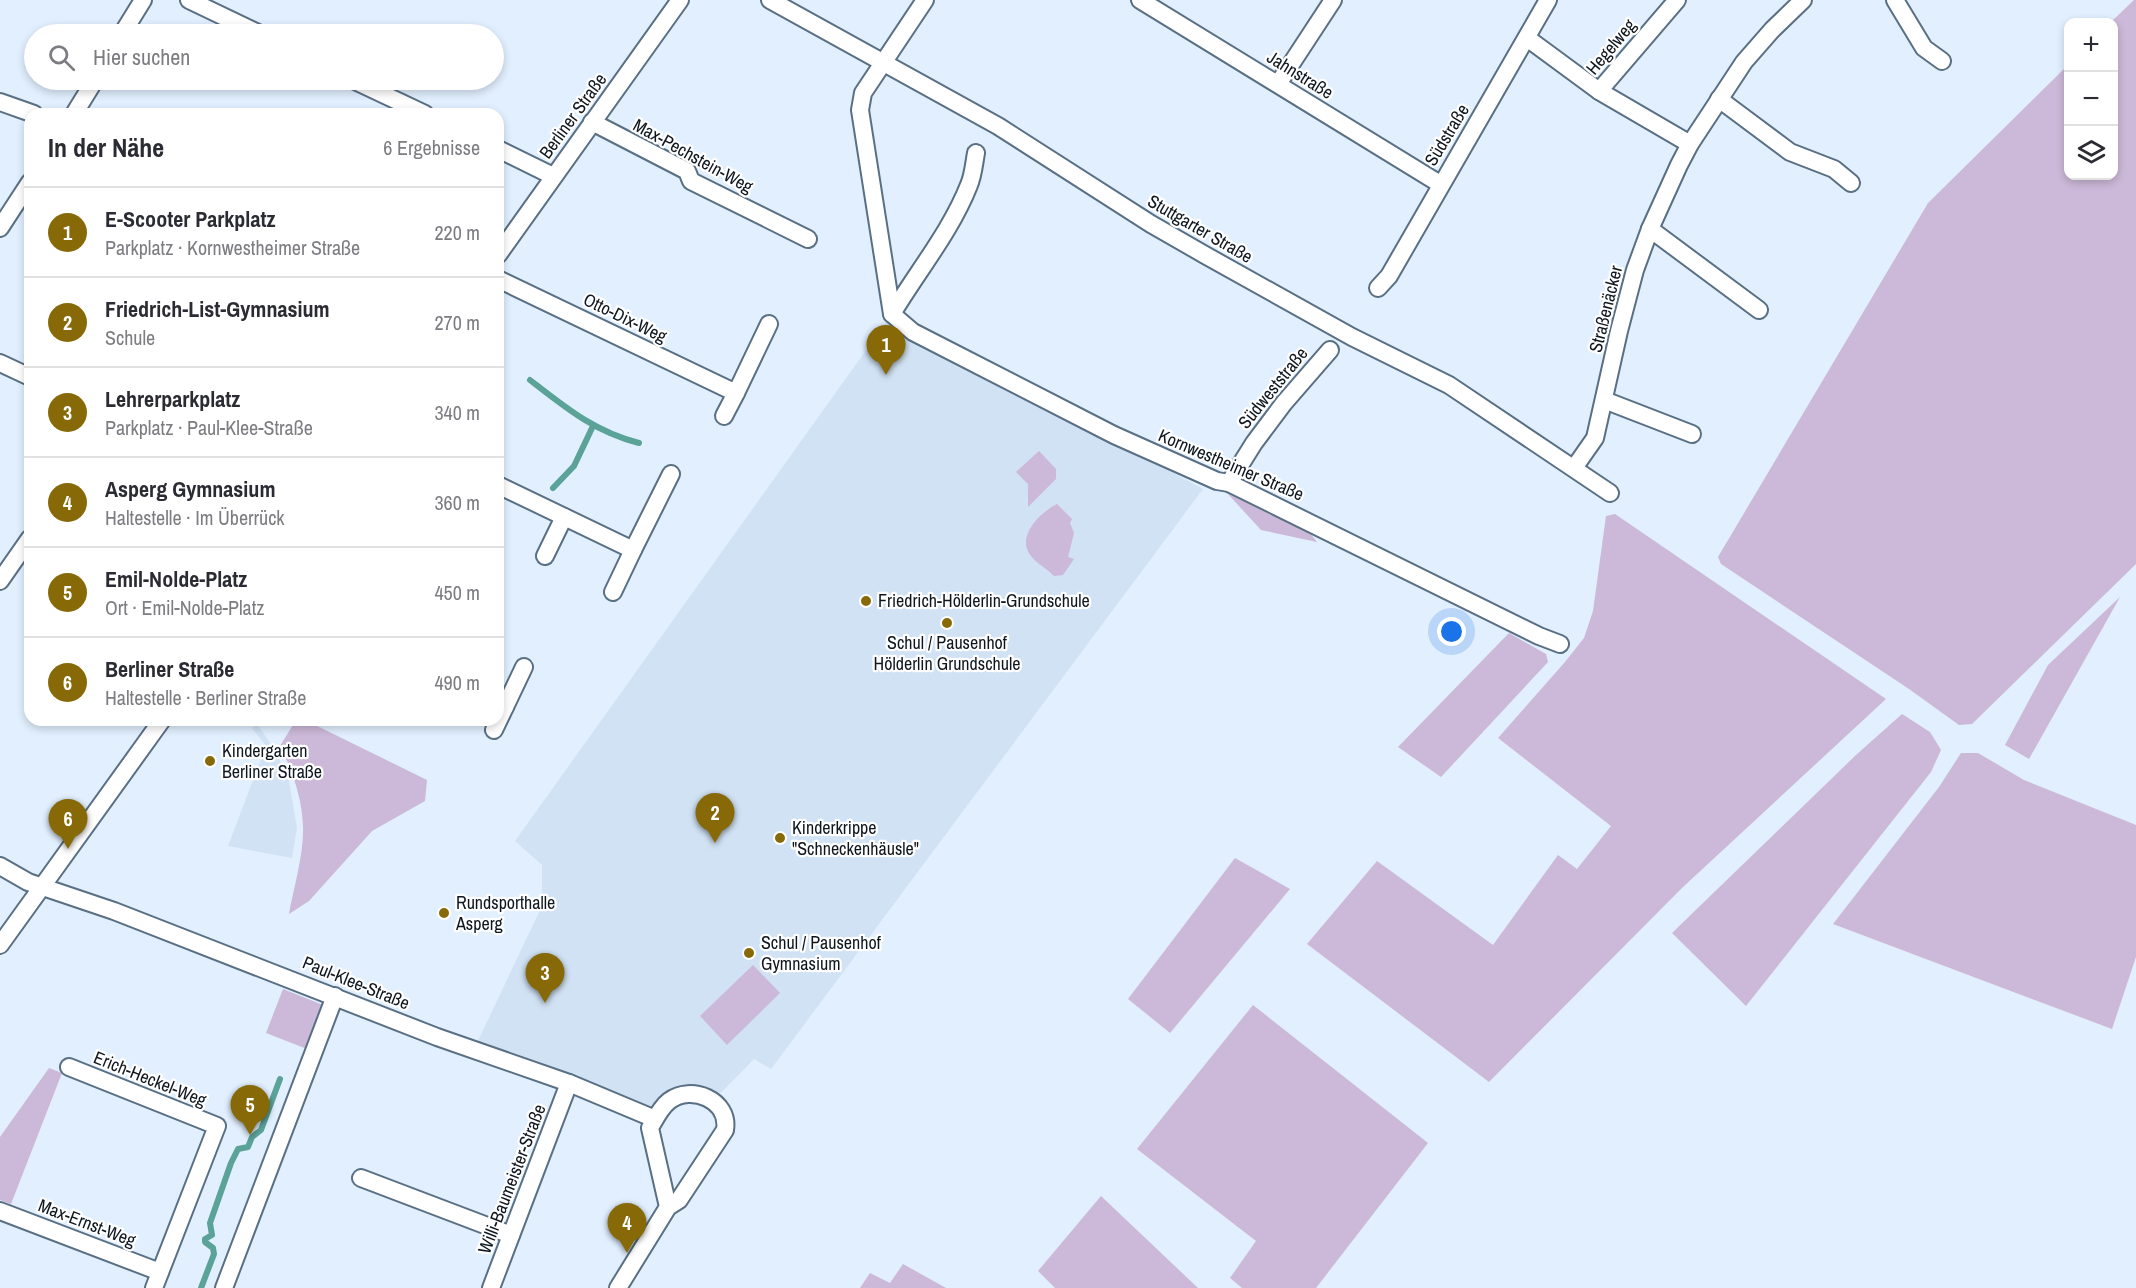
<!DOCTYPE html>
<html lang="de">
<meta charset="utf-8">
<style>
:root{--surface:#fff;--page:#f7f7f7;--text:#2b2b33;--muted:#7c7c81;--line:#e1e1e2;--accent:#876a07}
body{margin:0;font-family:"Archivo Narrow",sans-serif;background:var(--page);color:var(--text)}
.controls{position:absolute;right:18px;top:18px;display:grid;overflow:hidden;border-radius:12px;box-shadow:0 3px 9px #0003}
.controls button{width:54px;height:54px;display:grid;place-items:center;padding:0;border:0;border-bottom:2px solid var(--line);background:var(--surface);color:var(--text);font:30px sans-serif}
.you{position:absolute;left:1452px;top:632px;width:21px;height:21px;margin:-15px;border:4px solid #fff;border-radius:50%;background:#1a73e8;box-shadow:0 0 0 9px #1a73e833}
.badge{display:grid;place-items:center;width:39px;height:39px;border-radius:50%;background:var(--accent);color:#fff;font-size:20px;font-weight:700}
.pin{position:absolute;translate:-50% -50px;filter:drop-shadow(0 2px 3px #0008)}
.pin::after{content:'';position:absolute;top:32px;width:21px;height:18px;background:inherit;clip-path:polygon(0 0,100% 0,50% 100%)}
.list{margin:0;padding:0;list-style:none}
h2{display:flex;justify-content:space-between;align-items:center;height:78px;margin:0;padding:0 24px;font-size:26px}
h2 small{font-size:20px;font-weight:400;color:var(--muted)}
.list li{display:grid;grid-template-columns:39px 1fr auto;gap:18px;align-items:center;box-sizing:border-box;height:90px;padding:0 24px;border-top:2px solid var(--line)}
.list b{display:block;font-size:22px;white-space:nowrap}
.list p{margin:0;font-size:20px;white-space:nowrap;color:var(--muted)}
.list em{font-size:20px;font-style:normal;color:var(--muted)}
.icon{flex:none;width:33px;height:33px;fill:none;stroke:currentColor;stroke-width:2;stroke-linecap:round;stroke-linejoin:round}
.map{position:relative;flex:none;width:2136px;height:1288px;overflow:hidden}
.search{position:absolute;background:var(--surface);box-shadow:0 3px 9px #0003;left:24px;top:24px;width:480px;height:66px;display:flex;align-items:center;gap:15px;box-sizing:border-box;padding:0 21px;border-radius:33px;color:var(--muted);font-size:22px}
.panel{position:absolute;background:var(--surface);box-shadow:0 3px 9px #0003;left:24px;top:108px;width:480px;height:618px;border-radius:18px}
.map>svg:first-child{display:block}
.built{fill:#d0e2f4}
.green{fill:#ccb8d8}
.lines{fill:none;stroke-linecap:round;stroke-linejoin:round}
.stream{stroke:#5ba299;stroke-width:6}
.minor-casing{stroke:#596f84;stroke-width:20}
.minor{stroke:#fff;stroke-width:16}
.poi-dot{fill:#876a07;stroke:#fff;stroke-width:2}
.labels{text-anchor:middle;stroke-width:4.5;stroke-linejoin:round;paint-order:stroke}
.street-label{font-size:18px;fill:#0e161f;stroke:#fff}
.poi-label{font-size:18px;fill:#0e161f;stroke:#fff;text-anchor:start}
</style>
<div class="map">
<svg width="2136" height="1288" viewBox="0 0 2136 1288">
<rect width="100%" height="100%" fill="#e1effe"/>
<g class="built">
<path d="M892,314l21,18 290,157 -432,580 -17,-10 -42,43h-45l-19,8 -172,-65 66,-139v-41l-27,-24z"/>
<path d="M257,724l18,26 14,31 8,47 -5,30 -64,-12 38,-100 -14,-18z"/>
</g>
<g class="green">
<path d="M2134,0h2v564l-164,160 -13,1 -50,-36 -188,-125 -3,-7 210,-354 140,-138v111h46v-154h-3z"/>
<path d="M1039,451l17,18v10l-28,28v-23l-12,-12z"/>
<path d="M1227,493l83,40 7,9 -56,-12z"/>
<path d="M1057,504l15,15 -2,4 4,10 -6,24 6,2 -11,16 -9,1c-8,-9 -23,-15 -27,-27 -6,-18 16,-38 30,-45z"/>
<path d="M1615,514l271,185 -203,188 -194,195 -182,-138 70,-83 116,84 65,-90 19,14 34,-43 -113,-88 67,-76 19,-24 9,-27 13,-95z"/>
<path d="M2120,597l-91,162 -24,-14 43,-80z"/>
<path d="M1509,633l37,21 2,8 -107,115 -43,-30z"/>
<path d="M1902,714l28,18 11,18 -10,22 -185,234 -74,-73 184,-178z"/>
<path d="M296,720h9l122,60 -2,21 -53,30 -63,70 -20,13c5,-28 15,-59 14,-88 -1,-27 -10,-55 -23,-80z"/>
<path d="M1961,753h17l46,27 112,45v132l-24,72 -279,-105 106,-137z"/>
<path d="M1235,858l55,31 -120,144 -42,-34z"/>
<path d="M753,965l27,28 -53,52 -27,-29z"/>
<path d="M283,989l40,16 -16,44 -41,-16z"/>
<path d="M1253,1005l175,138 -112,145h-74l-12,-10 26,-37 -119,-92z"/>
<path d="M49,1068l13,5 -51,131 -11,-4v-63z"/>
<path d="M1101,1196l97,92h-143l-17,-17z"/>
<path d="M903,1264l43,24h-86l10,-15 20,10z"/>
</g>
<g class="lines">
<g class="stream">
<path d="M530,380c36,28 65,52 109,63"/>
<path d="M553,488l21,-22 19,-40"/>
<path d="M201,1288l13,-34 -1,-6 -8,-6v-3l7,-4 -2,-12 21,-60 7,-14 10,-2 4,-10 9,-7 19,-51"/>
</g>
<g class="minor-casing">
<g id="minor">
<path d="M189,0l71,34"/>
<path d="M770,0l228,126 153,98 54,31 147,82 97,48 161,108"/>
<path d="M925,0l-62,93 -3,17 32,204 21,18 201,103 103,46 12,2 310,153 21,8"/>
<path d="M1140,0l300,184"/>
<path d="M1677,0l-78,91 91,53"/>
<path d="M1895,0l29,48 18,13"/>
<path d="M122,34l21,-34"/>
<path d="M1527,38l72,53"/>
<path d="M353,80l72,34"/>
<path d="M1278,84l55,-84"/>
<path d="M1719,99l71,53 44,17 17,14"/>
<path d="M0,102l34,12"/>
<path d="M74,114l21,-34"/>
<path d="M592,122l95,49 4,10 117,58"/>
<path d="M498,149l55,27"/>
<path d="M0,228l30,-46"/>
<path d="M1650,229l109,81"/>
<path d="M498,255l182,-255"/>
<path d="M498,279l238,114 33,-69"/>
<path d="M1378,288l11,-12 159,-276"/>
<path d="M892,314c25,-42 59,-83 77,-129 4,-9 5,-21 7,-32"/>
<path d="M0,363l30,14"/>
<path d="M1604,400l88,34"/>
<path d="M724,416l12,-23"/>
<path d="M1574,468l21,-30 24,-107 16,-61 15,-41 29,-64 11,-21 54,-82 28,-32 31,-30"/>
<path d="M1229,483l25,-40 30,-40 46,-53"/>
<path d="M498,485l135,65 -20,42"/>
<path d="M633,550l38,-76"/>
<path d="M545,556l19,-39"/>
<path d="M0,581l30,-43"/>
<path d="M498,704l7,3 19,-40"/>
<path d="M494,730l11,-23"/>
<path d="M0,866l28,16 86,29 323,126 132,46 86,36"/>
<path d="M0,945l162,-225"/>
<path d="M69,1067l148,59 -63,162"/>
<path d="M361,1178l150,57"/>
<path d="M0,1211l160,61"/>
<path d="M224,1288l111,-292"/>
<path d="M491,1288l78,-205"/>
<path d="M618,1288l50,-81 11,-7 46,-70c5,-30 -34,-46 -56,-29 -8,6 -14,18 -19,27l18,79"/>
</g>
</g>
<use href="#minor" class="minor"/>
</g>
<g class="poi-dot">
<circle cx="866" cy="601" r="6"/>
<circle cx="947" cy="623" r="6"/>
<circle cx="210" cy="761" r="6"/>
<circle cx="780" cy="838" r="6"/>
<circle cx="444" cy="913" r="6"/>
<circle cx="749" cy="953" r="6"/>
</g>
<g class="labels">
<g class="street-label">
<text transform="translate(1611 47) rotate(-50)" y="6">Hegelweg</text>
<text transform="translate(1300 75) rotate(32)" y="6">Jahnstraße</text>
<text transform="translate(573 116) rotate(-54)" y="6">Berliner Straße</text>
<text transform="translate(1447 135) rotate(-59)" y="6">Südstraße</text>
<text transform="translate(693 156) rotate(29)" y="6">Max-Pechstein-Weg</text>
<text transform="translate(1200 229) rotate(30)" y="6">Stuttgarter Straße</text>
<text transform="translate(1606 309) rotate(-76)" y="6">Straßenäcker</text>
<text transform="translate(625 318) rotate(26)" y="6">Otto-Dix-Weg</text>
<text transform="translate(1273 388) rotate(-51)" y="6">Südweststraße</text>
<text transform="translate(1231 465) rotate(23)" y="6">Kornwestheimer Straße</text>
<text transform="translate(356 983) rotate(22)" y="6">Paul-Klee-Straße</text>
<text transform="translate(150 1079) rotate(22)" y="6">Erich-Heckel-Weg</text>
<text transform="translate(512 1179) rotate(-69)" y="6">Willi-Baumeister-Straße</text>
<text transform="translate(87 1223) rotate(21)" y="6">Max-Ernst-Weg</text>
</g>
<g class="poi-label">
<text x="878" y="607">Friedrich-Hölderlin-Grundschule</text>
<text x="947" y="649" text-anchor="middle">Schul / Pausenhof<tspan x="947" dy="21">Hölderlin Grundschule</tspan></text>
<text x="222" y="757">Kindergarten<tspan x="222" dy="21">Berliner Straße</tspan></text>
<text x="792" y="834">Kinderkrippe<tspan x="792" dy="21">"Schneckenhäusle"</tspan></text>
<text x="456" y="909">Rundsporthalle<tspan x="456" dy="21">Asperg</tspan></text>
<text x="761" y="949">Schul / Pausenhof<tspan x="761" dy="21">Gymnasium</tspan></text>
</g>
</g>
</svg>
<div class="controls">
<button>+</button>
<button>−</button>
<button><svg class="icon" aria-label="layers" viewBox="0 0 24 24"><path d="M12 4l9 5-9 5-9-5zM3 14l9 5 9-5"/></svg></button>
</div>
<div class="you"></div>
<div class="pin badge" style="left:886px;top:375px">1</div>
<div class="pin badge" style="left:715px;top:843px">2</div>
<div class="pin badge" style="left:545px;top:1003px">3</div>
<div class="pin badge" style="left:627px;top:1253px">4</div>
<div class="pin badge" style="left:250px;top:1135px">5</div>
<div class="pin badge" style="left:68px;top:849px">6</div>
<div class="search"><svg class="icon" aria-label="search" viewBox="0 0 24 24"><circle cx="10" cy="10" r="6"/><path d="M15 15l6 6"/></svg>Hier suchen</div>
<section class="panel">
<h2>In der Nähe<small>6 Ergebnisse</small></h2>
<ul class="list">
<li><span class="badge">1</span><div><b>E-Scooter Parkplatz</b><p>Parkplatz · Kornwestheimer Straße</p></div><em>220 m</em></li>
<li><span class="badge">2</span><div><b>Friedrich-List-Gymnasium</b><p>Schule</p></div><em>270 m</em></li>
<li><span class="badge">3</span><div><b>Lehrerparkplatz</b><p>Parkplatz · Paul-Klee-Straße</p></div><em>340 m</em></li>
<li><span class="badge">4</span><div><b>Asperg Gymnasium</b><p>Haltestelle · Im Überrück</p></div><em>360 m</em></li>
<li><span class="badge">5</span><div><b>Emil-Nolde-Platz</b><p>Ort · Emil-Nolde-Platz</p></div><em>450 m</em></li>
<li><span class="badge">6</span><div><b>Berliner Straße</b><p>Haltestelle · Berliner Straße</p></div><em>490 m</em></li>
</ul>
</section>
</div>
